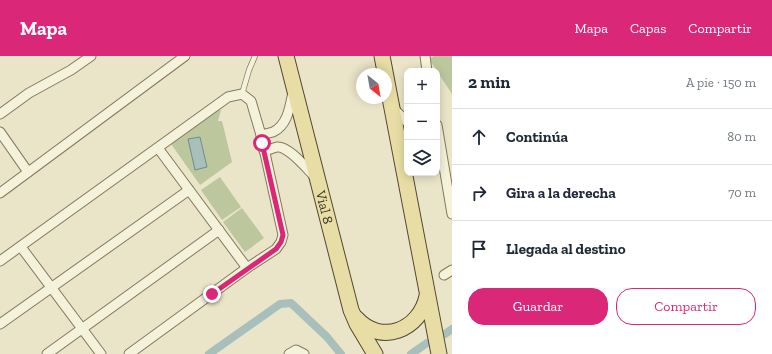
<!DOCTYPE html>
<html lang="es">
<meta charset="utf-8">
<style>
:root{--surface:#fff;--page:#f6f6f7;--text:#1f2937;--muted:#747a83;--line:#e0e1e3;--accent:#db2777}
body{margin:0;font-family:"Zilla Slab",serif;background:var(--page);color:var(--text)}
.controls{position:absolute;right:12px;top:12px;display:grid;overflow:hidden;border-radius:8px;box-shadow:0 2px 10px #0003}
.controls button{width:36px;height:36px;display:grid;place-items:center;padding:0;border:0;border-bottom:1px solid var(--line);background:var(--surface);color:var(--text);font:20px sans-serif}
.compass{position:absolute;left:356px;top:12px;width:36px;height:36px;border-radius:50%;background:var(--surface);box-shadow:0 2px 10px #0003;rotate:149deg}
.stop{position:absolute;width:12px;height:12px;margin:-9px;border:3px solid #db2777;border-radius:50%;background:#fff}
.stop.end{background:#db2777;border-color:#fff;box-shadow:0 1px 4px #0008}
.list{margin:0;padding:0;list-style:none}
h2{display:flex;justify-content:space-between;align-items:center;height:52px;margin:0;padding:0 16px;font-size:17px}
h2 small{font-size:13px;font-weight:400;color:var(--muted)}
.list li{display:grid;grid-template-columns:26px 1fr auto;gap:12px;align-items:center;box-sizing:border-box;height:56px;padding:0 16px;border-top:1px solid var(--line)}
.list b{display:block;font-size:15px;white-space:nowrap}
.list em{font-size:13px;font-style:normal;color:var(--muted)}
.actions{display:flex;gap:8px;padding:12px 16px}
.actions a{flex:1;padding:9px 0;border:1px solid var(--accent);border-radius:16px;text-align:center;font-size:14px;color:var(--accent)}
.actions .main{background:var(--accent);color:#fff}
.icon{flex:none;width:22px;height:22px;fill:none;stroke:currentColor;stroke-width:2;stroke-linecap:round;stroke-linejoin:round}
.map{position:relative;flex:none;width:452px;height:298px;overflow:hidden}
header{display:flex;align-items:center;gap:24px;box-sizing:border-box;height:56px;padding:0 20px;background:var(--accent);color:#fff}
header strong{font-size:19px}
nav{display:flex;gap:22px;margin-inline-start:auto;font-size:14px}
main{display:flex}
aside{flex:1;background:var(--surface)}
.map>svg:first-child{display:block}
.green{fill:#bcc79e}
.water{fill:#a9bfbc;stroke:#708c8a}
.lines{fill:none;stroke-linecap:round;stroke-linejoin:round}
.canal{stroke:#a9bfbc;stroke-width:8}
.lane-casing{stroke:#84795f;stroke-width:6}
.street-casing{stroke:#84795f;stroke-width:11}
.primary-casing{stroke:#534733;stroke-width:17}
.lane{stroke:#f5f2db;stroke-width:4.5}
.street{stroke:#f5f2db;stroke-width:9}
.primary{stroke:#e8dea5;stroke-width:15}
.route{stroke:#db2777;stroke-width:5}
.labels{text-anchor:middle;stroke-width:3;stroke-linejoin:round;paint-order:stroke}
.street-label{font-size:14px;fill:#362f21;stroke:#f2efd7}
</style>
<header>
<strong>Mapa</strong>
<nav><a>Mapa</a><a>Capas</a><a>Compartir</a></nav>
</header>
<main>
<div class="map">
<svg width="452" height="298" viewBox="0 0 452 298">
<rect width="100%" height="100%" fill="#eae5c9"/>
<g class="green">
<path d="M434,0h18v38l-23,-35z"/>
<path d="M221,54l-3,11h4l10,41 -32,23 -31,-44 41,-30z"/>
<path d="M220,121l21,30 -19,13 -21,-30z"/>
<path d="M242,152l22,30 -19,14 -22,-30z"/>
</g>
<path class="water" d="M200,81l7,30 -12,3 -7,-31z"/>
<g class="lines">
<g class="canal">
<path d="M445,278l7,-5"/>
<path d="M209,298l71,-50 11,-1 36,34 14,17"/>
<path d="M411,298l16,-11"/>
</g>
<g class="lane-casing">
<path id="lane" d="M242,38l7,-24 6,-14"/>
</g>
<g class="street-casing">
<g id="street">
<path d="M425,0l2,15"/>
<path d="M393,52l14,14"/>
<path d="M0,58l29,-21 42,-23 20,-14"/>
<path d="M437,69l15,89"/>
<path d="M0,76l28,40"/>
<path d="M261,79c4,-1 8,-2 12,-3 15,-7 17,-26 20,-40"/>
<path d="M158,92l89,120"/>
<path d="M264,95c4,-1 9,-3 13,-4 12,-1 30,22 38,30"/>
<path d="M0,137l185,-137"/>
<path d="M21,191l80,107"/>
<path d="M0,205l228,-164 14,-3 9,7 10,34 22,100 -2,7 -5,7 -29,19 -118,86"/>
<path d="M444,219l8,-5"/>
<path d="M0,268l189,-134"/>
<path d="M47,298l172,-124"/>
<path d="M289,298l7,-4 8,4"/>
</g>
</g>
<g class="primary-casing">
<g id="primary">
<path id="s1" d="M286,0l65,254 6,14 18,30"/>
<path d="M382,0l57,298"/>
<path d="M356,262c25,28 64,12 71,-22"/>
</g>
</g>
<use href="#lane" class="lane"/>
<use href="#street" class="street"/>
<use href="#primary" class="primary"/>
</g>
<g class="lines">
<path class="route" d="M212,238l64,-45 5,-7 2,-7 -21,-92"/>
</g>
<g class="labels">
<g class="street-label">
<text dy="5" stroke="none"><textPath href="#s1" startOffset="156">Vial 8</textPath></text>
</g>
</g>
</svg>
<div class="controls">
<button>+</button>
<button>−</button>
<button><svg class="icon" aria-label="layers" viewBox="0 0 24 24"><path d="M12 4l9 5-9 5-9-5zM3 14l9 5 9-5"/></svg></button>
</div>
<svg class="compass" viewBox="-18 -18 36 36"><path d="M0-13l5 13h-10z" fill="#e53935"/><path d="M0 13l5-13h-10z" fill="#747a83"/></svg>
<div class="stop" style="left:262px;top:87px"></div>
<div class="stop end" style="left:212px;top:238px"></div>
</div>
<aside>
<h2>2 min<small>A pie · 150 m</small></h2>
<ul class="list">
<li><svg class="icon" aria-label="ahead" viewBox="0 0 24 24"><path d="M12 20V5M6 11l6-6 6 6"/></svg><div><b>Continúa</b></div><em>80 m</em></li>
<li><svg class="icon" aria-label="right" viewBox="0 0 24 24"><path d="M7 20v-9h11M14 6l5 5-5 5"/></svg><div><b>Gira a la derecha</b></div><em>70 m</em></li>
<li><svg class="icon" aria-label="arrive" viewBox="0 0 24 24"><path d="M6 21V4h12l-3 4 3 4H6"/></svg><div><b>Llegada al destino</b></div></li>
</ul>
<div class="actions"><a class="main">Guardar</a><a>Compartir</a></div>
</aside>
</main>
